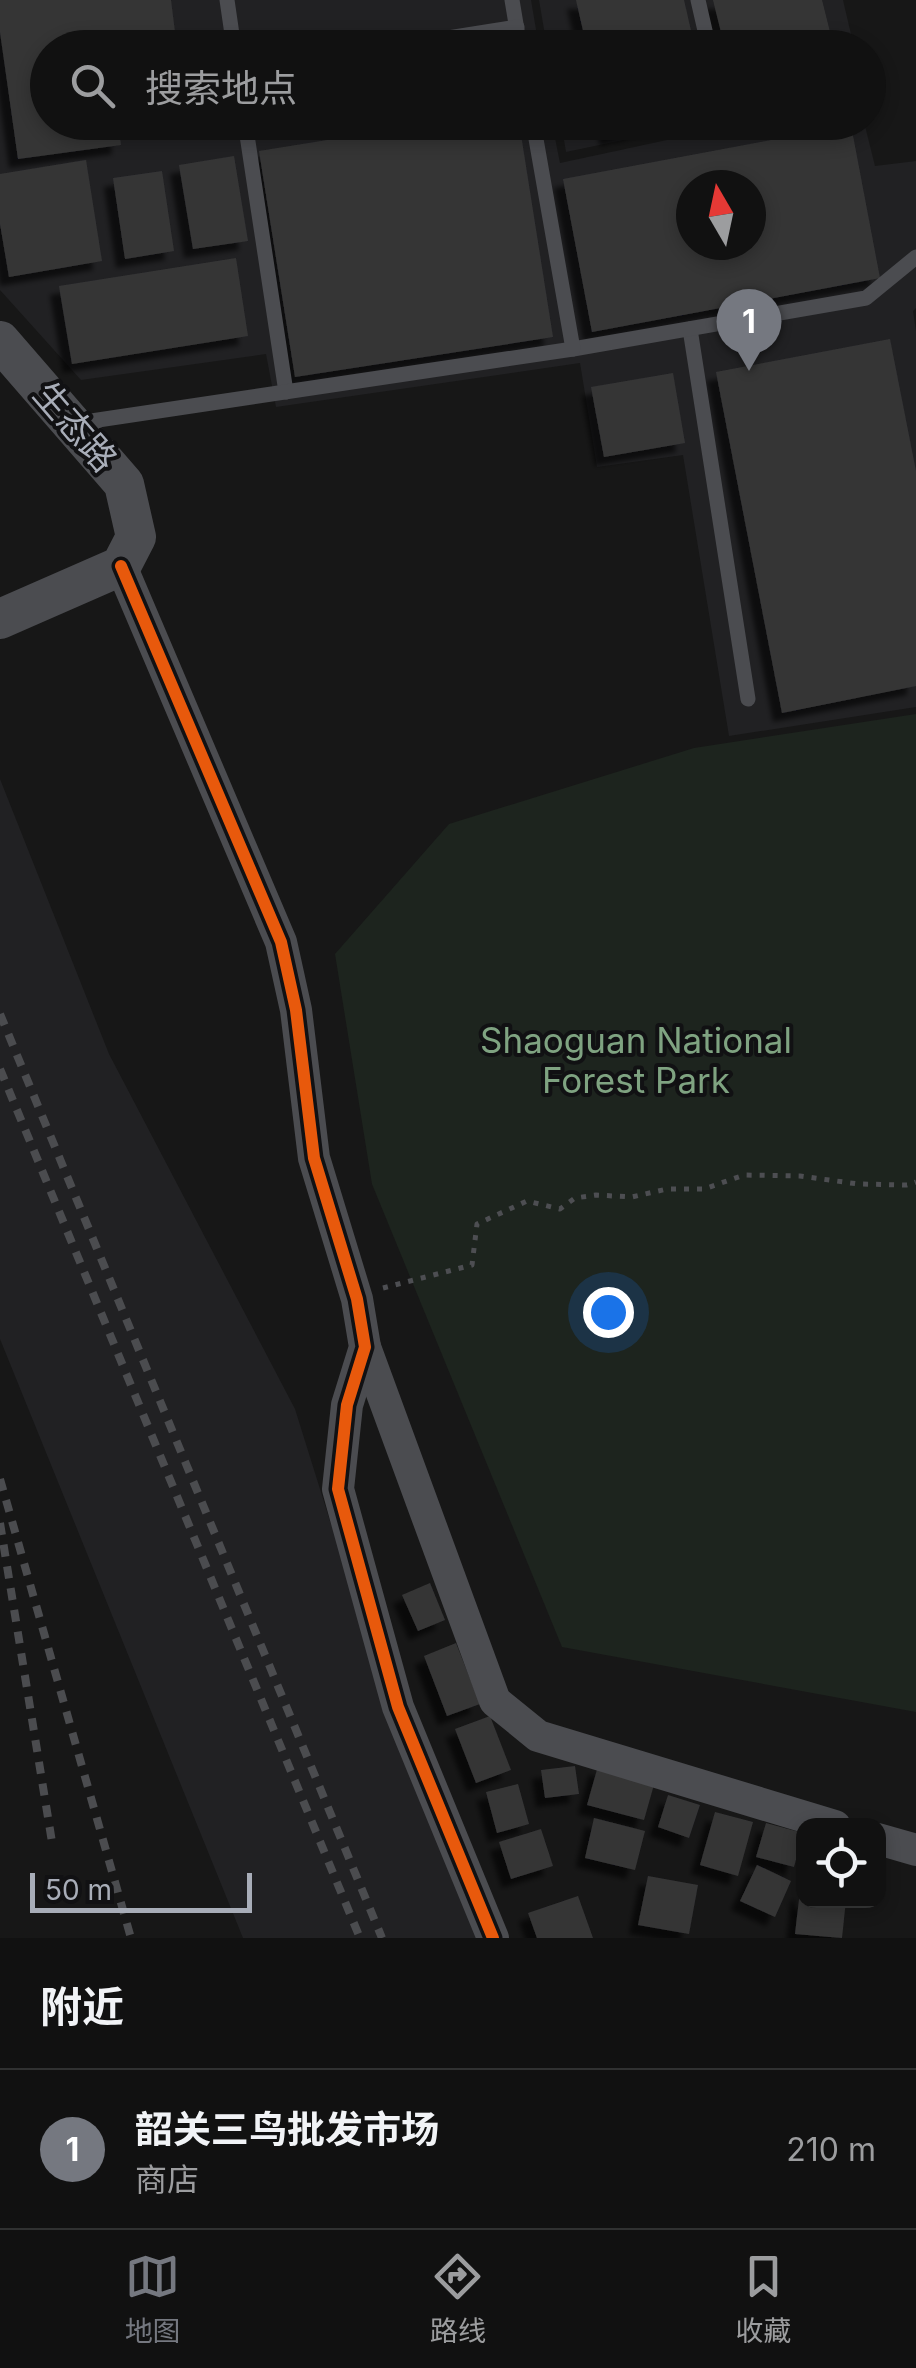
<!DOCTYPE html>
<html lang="zh">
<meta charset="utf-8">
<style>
:root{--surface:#111;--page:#1a1a1a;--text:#f1f3f6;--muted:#9c9d9f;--line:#303131;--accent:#757880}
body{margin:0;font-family:Inter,"Noto Sans SC",sans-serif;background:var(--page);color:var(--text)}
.controls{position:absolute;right:30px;bottom:30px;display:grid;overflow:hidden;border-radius:20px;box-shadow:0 5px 15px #0003}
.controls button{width:90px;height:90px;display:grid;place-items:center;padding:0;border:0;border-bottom:2px solid var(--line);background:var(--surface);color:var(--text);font:50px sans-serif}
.compass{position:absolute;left:676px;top:170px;width:90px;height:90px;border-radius:50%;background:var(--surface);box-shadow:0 5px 15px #0003;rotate:351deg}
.scale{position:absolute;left:30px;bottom:25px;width:222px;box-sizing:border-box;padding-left:10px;border:5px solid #a8adb8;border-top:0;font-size:28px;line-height:35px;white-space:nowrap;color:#a8adb8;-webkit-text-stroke:8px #111113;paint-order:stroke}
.you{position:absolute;left:608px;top:1312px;width:35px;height:35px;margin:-25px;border:8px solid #fff;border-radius:50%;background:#1a73e8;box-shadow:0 0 0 15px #1a73e833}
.badge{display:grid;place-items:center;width:65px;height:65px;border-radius:50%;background:var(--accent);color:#fff;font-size:32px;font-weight:700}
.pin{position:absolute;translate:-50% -82px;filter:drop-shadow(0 2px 5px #0008)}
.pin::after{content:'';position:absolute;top:52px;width:35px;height:30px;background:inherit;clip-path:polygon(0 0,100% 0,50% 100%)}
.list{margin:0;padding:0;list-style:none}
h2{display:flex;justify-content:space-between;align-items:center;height:130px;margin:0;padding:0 40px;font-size:42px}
h2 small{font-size:32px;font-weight:400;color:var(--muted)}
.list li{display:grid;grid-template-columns:65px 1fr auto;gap:30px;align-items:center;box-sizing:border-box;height:160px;padding:0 40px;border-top:2px solid var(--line)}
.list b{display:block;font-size:38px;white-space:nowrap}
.list p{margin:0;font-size:32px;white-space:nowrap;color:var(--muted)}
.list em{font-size:32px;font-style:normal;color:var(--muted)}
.icon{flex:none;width:55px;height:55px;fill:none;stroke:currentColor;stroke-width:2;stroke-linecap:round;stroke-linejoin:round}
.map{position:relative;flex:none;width:916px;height:1938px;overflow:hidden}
.search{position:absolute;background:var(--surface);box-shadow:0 5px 15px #0003;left:30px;right:30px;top:30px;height:110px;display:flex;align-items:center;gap:25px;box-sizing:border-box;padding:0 35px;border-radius:55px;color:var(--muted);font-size:38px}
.sheet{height:290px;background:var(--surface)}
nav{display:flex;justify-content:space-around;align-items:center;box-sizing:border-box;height:140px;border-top:2px solid var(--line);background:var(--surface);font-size:28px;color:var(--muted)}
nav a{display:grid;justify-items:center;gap:5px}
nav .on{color:var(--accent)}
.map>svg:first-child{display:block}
.built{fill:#212123;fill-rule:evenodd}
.green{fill:#1d241e}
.building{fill:#353536;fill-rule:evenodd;filter:url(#shadow)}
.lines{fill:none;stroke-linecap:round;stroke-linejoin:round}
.path{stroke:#4d4e52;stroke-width:5;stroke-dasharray:5 8;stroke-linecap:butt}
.service{stroke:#4b4c50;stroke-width:15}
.minor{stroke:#4b4c50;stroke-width:32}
.tertiary{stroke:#4b4c50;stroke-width:40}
.rail{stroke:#4b4c4f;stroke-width:8;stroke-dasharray:12 10;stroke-linecap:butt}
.cycleway-casing{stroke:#111113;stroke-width:19}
.cycleway{stroke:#e8590c;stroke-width:12}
.labels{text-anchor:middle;stroke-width:8;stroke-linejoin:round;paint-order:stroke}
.street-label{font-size:35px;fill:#a8adb8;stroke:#111113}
.park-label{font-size:35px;fill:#7fa381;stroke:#111113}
</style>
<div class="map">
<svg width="916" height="1938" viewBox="0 0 916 1938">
<defs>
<filter id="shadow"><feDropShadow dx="-9" dy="9" stdDeviation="2.5" flood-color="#0009"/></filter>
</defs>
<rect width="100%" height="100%" fill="#171717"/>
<g class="built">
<path d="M0,0h531l8,47 -491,1v74l504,1 8,40 186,-40 118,-1 11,44 41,-5v147l-3,3 3,20v376l-187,29 -46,-281 -86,12 -17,-104 -304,44 -10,-53 -185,26 -81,-90zM691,185h60v60h-60z"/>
<path d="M539,0h304l11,47h-307z"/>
<path d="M561,122l143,1 -138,29z"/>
<path d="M0,779l109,275 186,355 35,112 156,417h-243l-243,-599z"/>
</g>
<path class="green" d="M916,714v998l-354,-65 -190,-463 -37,-230 114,-130 245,-76z"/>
<g class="building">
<path d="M0,0h171l6,48h-129v74h70l3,23 -103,14 -18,-127z"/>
<path d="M576,0h108l11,48h-108z"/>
<path d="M713,0h109l12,48h-109z"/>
<path d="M439,122h80l34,215 -258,40 -36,-226z"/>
<path d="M605,122h58v2l-54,13z"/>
<path d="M851,125l29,153 -288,54 -29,-153zM691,185h60v60h-60z"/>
<path d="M234,156l14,85 -55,8 -14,-84z"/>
<path d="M86,160l16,101 -93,16 -9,-53v-50z"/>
<path d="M162,171l12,80 -49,8 -12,-81z"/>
<path d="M236,258l12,78 -176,28 -13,-78z"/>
<path d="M890,339l26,132v215l-134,27 -66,-341z"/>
<path d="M673,373l12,70 -81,14 -13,-70z"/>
<path d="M430,1583l15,37 -27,11 -16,-36z"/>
<path d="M456,1643l24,61 -33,12 -23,-60z"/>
<path d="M490,1716l21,54 -35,13 -21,-54z"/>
<path d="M575,1766l4,28 -34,4 -4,-28z"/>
<path d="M598,1766l57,15 -11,39 -57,-15z"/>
<path d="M518,1784l11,40 -32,9 -11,-41z"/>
<path d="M668,1795l32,10 -11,33 -31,-11z"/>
<path d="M715,1812l38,10 -15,54 -38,-11z"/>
<path d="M594,1818l51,13 -10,39 -50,-12z"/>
<path d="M766,1823l37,10 -9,34 -38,-10z"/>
<path d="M541,1829l12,37 -42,13 -12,-37z"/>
<path d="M757,1865l34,16 -16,36 -35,-16z"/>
<path d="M648,1876l50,9 -9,49 -51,-9z"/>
<path d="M800,1891l4,1v8h42l-4,38 -47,-4z"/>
<path d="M578,1896l15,42h-56l-9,-25z"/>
</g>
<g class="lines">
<path class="path" d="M383,1288l89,-23 5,-41 50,-23 33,8 15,-11 21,-3 36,2 35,-8h37l40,-14 56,1 58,8 49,1 9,-3"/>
<g class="service">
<path d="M227,0l7,48"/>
<path d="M512,0l8,48"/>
<path d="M698,0l11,48"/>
<path d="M385,48l132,-21"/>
<path d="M245,122l41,270"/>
<path d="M690,329l58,370"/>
<path d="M573,349l293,-51 50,-41"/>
<path d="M78,423l495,-74 -40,-227"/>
</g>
<g class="minor">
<path d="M121,566l160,376 15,68 18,148 43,141 8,48 -18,58 -9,84 60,218 95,231"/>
<path d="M365,1347l130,354 43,35 297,90"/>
<path d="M878,1839l38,11"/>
</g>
<path class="tertiary" d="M0,341l124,143 12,53 -15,29 -121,53"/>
<g class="rail">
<path d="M0,1014l382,924"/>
<path d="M0,1069l360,869"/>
<path d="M0,1479l131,459"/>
<path d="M0,1523l52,319"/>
</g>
<g class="cycleway-casing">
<path id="cycleway" d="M121,566l160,376 15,68 18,148 43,141 8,48 -18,58 -9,84 60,218 95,231"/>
</g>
<use href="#cycleway" class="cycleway"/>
</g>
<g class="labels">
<g class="street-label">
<text transform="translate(75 427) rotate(49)" y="12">生态路</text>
</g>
<g class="park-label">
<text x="636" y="1053">Shaoguan National<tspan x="636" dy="40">Forest Park</tspan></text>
</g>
</g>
</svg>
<div class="controls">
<button><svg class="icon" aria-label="locate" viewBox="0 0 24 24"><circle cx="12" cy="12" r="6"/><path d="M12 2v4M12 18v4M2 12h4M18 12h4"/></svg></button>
</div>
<svg class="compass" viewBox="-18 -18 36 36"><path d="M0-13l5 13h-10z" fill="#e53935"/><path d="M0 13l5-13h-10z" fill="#9c9d9f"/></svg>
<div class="scale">50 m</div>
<div class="you"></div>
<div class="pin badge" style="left:749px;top:371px">1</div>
<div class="search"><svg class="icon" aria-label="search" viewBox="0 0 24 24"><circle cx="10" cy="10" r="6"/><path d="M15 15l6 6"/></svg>搜索地点</div>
</div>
<section class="sheet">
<h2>附近<small></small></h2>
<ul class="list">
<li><span class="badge">1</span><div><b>韶关三鸟批发市场</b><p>商店</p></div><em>210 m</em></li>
</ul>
</section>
<nav>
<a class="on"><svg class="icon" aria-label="map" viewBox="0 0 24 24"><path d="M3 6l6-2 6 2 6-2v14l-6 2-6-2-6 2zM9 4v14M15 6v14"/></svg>地图</a>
<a><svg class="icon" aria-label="directions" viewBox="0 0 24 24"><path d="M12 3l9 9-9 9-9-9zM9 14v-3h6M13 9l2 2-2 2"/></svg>路线</a>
<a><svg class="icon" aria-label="saved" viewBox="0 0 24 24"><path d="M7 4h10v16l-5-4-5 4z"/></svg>收藏</a>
</nav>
